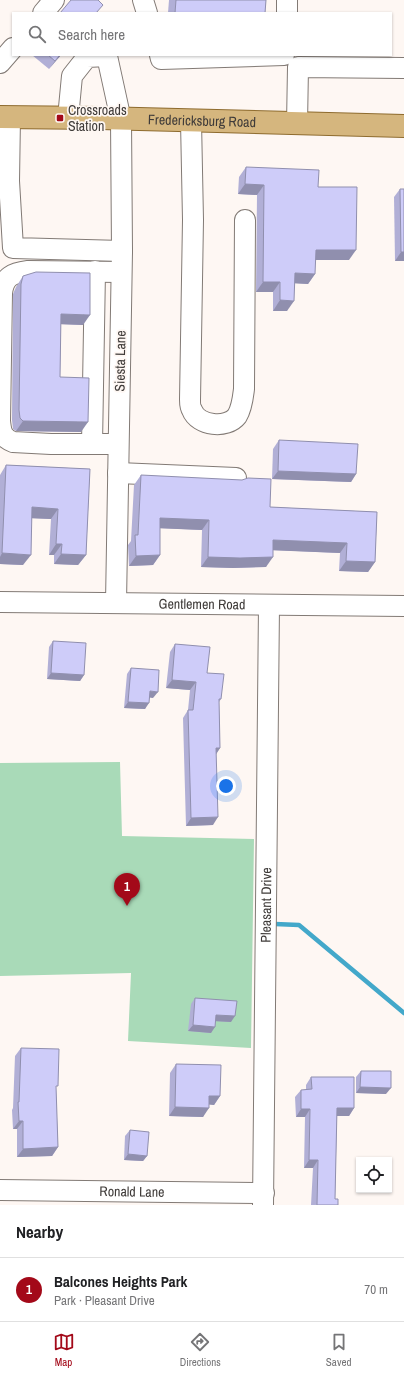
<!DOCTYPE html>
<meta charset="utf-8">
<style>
:root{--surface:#fff;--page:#f2f2f2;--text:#202124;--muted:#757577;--line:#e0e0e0;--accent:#a30919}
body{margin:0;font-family:"Archivo Narrow",sans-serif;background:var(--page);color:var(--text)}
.controls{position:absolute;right:12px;bottom:12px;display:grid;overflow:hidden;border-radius:0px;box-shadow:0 1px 3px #0004}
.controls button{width:36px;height:36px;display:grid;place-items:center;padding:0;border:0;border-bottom:1px solid var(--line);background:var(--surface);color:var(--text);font:20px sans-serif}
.you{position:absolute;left:226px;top:786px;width:14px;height:14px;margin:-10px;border:3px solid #fff;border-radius:50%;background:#1a73e8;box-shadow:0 0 0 6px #1a73e833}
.badge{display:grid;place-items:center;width:26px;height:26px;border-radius:50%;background:var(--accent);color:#fff;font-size:13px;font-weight:700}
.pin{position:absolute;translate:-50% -33px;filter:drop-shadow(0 1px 2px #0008)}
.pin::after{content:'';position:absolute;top:21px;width:14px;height:12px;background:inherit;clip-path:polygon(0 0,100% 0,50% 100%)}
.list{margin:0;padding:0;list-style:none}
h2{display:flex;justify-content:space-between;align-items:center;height:52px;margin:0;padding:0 16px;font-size:17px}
h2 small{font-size:13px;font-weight:400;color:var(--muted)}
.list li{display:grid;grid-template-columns:26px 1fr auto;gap:12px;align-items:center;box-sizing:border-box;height:64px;padding:0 16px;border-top:1px solid var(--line)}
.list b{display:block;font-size:15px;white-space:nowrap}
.list p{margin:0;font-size:13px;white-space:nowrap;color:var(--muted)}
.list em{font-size:13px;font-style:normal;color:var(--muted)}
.icon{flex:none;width:22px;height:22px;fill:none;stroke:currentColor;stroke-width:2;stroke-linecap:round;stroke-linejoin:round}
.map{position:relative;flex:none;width:404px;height:1205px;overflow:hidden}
.search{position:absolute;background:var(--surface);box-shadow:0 1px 3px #0004;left:12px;right:12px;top:12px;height:44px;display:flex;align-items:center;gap:10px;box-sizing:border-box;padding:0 14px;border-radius:0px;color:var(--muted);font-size:15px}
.sheet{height:116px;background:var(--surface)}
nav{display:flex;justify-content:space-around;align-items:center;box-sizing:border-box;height:56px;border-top:1px solid var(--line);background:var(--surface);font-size:11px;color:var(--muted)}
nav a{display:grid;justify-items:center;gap:2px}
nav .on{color:var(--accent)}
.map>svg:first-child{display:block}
.green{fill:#a9dab8}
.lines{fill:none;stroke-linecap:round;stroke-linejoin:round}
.stream{stroke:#43a8ca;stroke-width:4.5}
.minor-casing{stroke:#827a75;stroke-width:22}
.major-casing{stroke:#8e6b2e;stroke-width:24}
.minor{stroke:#fff;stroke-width:20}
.major{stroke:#d5b67e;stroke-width:22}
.wall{fill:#b1afd6}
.shaded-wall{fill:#908fae}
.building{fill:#ceccf9;stroke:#908fae}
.poi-dot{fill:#a30919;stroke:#fef7f3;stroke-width:1.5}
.labels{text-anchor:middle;stroke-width:3.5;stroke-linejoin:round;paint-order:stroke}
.poi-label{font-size:14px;fill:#3f3b39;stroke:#fef7f3;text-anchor:start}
.street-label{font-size:14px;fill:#3f3b39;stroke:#fef7f3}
</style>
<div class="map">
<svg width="404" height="1205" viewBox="0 0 404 1205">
<rect width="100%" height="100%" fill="#fef7f3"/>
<path class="green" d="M120,762l2,74 132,3 -3,209 -123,-7 3,-68 -131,3v-213z"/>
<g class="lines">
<path class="stream" d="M275,924l24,1 105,88"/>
<g class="minor-casing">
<g id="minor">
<path d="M143,0l4,13"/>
<path d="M287,0v13"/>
<path d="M43,13l11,-13"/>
<path d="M160,55l1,4 123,-4"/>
<path d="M0,63l13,-15"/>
<path d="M10,117l-1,64 4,67 109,3"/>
<path d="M68,118l4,-42 15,-19 20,-1 14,64 1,131 -6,352"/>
<path d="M191,121l2,99 -3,180c0,3 0,7 2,10 6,16 35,19 45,6 5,-8 6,-19 7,-27l1,-169"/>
<path d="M297,124l1,-57 106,1"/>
<path d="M92,444l3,-173"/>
<path d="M118,444h-67l-38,-2c-11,-4 -12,-11 -13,-21l2,-128c2,-17 11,-20 26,-22l93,1"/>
<path d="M118,473l118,5"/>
<path id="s1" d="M0,602l404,4"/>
<path id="s2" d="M0,1190l264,3"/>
<path id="s3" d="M263,1205l6,-600"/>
</g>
</g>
<g class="major-casing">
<g id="major">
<path id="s4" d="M0,117l100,1 304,8"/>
</g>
</g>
<use href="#minor" class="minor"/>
<use href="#major" class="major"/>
</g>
<g class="wall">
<path d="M169,0h97l-1,13h-97z"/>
<path d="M32,55h29l-12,14z"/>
<path d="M246,167l72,20 31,73h-34v14l-7,10 -13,-1 -8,28h-14v-19h-17l1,-97 -19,-1 1,-17z"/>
<path d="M400,189h4v72h-9l-1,-64z"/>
<path d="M23,276l60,49 -22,-1 -1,53 21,55 -65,-1 -3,-2 -1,-9 1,-126 3,-7z"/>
<path d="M279,440l77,34 -5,8 -79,-3 1,-30z"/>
<path d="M6,465l84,4 -4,86 -8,10 -24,-1v-9h-5l2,-36 -19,-1 -9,47 -23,-1v-89z"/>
<path d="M141,475l129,32 107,5 -2,50 -7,10 -29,-1 1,-18 -67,-3 -7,17 -33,1 -32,-1 1,-37 -42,-2v27l-7,10 -24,1 -1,-21 3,-4 3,-56z"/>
<path d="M53,641l31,34 -4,6 -33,-2 2,-32z"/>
<path d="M175,644l32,29 14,26 -2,3 1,46 -4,6 -3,71 -27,1 -3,-108 5,-8 2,-20 -24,-2 4,-36z"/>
<path d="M131,668l22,30 -3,-1 -5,12 -21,-1 3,-34z"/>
<path d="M195,998l36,24 -15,-1 -5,12 -23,-2 3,-27z"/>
<path d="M21,1048l35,41 2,58 -6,9 -35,1v-28h-4l-1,-19 1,-2 2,-52z"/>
<path d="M176,1064l44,32 -6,9 -5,-1 -6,13 -34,-1 1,-43z"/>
<path d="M361,1071l25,23 -30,-1v-16z"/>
<path d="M311,1077l43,31 -5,8h-12l-2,83 3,6h-27l2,-37h-9l1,-51h-9l-1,-20 6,-7h5v-5z"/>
<path d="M130,1130l17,26 -4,5 -19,-1 1,-24z"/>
</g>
<g class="shaded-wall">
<path d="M60,55h1l-12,14 6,-8z"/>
<path d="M245,184l19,1 -7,10 -19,-1z"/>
<path d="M316,250h40l-7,10h-40z"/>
<path d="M401,252h3v9h-9z"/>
<path d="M295,273l20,1 -7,10 -20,-1z"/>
<path d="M263,282h17l-7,10h-17z"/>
<path d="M280,300l14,1 -7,10h-14z"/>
<path d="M61,314l29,1 -7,10 -29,-1z"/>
<path d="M23,421l65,1 -7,10 -65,-1z"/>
<path d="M278,471l78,3 -5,8 -79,-3z"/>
<path d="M32,507l26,2 -7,10 -26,-1z"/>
<path d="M160,518l49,2 -7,10 -49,-2z"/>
<path d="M273,540l74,3 -7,10 -74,-3z"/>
<path d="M56,544h6l-8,11h-5z"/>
<path d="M2,553l29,2 -8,10 -23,-1v-7z"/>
<path d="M61,554l25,1 -8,10 -24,-1z"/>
<path d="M160,555l-7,10 -24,1 7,-10z"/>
<path d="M208,557h65l-7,10 -33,1 -32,-1z"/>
<path d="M346,561l29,1 -7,10 -29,-1z"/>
<path d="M51,673l33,2 -4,6 -33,-2z"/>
<path d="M172,680l24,2 -6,8 -24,-2z"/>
<path d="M150,691l8,1 -5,6 -7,-1z"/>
<path d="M128,702l21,1 -4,6 -21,-1z"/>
<path d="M216,748h4l-5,8z"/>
<path d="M218,817l-5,8 -27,1 5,-8z"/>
<path d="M216,1015l19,1 -4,6 -19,-1z"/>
<path d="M193,1025l22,2 -4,6 -23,-2z"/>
<path d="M360,1087l31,1 -5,6 -30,-1z"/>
<path d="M209,1096h11l-6,9 -11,-1z"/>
<path d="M175,1107l34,1 -6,9 -34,-1z"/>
<path d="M337,1108h17l-5,8h-17z"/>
<path d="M301,1109h9l-5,8h-9z"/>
<path d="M19,1121h4l-6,8h-4z"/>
<path d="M58,1147l-6,9 -35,1 6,-8z"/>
<path d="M128,1154l19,2 -4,5 -19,-1z"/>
<path d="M309,1160h9l-5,8h-9z"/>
</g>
<g class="building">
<path d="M71,0h27l5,5 -7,8h-36z"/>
<path d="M176,0h90l-1,13h-90z"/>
<path d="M48,55h12l-5,6z"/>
<path d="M246,167l73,3 -1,17h39l-1,63h-40l-1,24 -20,-1 -1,28 -14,-1v-18h-17l1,-97 -19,-1z"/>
<path d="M400,189h4v63h-3z"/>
<path d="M36,272l54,1v42l-29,-1 -1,63 29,1 -1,44 -65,-1 -3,-3 -1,-8 2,-126 2,-8z"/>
<path d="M279,440l79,4 -2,30 -78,-3z"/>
<path d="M6,465l84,4 -4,86 -25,-1 1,-10h-6l2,-35 -26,-2 -1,48 -29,-2z"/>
<path d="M141,475l101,5 6,-2 23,1 -1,28 107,5 -2,50 -29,-1 1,-18 -74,-3v17l-33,1 -32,-1 1,-37 -49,-2v37l-24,1 -1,-21h3z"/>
<path d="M53,641l33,2 -2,32 -33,-2z"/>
<path d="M175,644l35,3 -3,26 17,1 -3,25h-2l1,49h-4l2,69 -27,1 -3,-108h5l3,-28 -24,-2z"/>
<path d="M131,668l28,2 -1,22 -8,-1 -1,12 -21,-1z"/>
<path d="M195,998l42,3 -2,15 -19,-1 -1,12 -22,-2z"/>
<path d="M21,1048l38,1 -1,37h-2l2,61 -35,2v-28h-4l-1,-19h1z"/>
<path d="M176,1064l45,1 -1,31h-11v12l-34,-1z"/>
<path d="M361,1071h30v17l-31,-1z"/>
<path d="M311,1077h43v31h-17l-2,91h3v6h-21l1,-45h-9l1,-51h-9v-19l11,-1z"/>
<path d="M130,1130l19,2 -2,24 -19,-2z"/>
</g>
<rect class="poi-dot" x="56" y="114" width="8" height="8" rx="2"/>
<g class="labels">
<g class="poi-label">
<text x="68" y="115">Crossroads<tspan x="68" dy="16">Station</tspan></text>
</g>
<g class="street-label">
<text dy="5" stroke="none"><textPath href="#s4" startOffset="202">Fredericksburg Road</textPath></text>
<text transform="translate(120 361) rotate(-89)" y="5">Siesta Lane</text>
<text dy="5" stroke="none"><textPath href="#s1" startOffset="202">Gentlemen Road</textPath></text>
<text dy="5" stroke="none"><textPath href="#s3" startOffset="300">Pleasant Drive</textPath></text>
<text dy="5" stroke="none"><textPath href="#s2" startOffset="132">Ronald Lane</textPath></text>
</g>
</g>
</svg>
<div class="controls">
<button><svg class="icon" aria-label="locate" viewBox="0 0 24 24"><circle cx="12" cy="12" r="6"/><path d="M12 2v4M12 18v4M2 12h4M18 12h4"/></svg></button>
</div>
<div class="you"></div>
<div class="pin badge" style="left:127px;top:906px">1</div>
<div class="search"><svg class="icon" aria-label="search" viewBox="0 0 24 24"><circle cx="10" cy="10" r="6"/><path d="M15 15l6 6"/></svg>Search here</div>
</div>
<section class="sheet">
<h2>Nearby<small></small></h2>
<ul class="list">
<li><span class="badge">1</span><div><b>Balcones Heights Park</b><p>Park · Pleasant Drive</p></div><em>70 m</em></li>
</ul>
</section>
<nav>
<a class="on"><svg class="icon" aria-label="map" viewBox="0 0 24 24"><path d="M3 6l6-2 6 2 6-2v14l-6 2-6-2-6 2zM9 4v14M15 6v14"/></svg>Map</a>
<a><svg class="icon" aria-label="directions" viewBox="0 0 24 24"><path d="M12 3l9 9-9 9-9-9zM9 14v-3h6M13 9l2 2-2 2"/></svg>Directions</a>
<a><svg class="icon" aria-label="saved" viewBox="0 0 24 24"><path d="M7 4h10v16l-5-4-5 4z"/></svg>Saved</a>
</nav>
